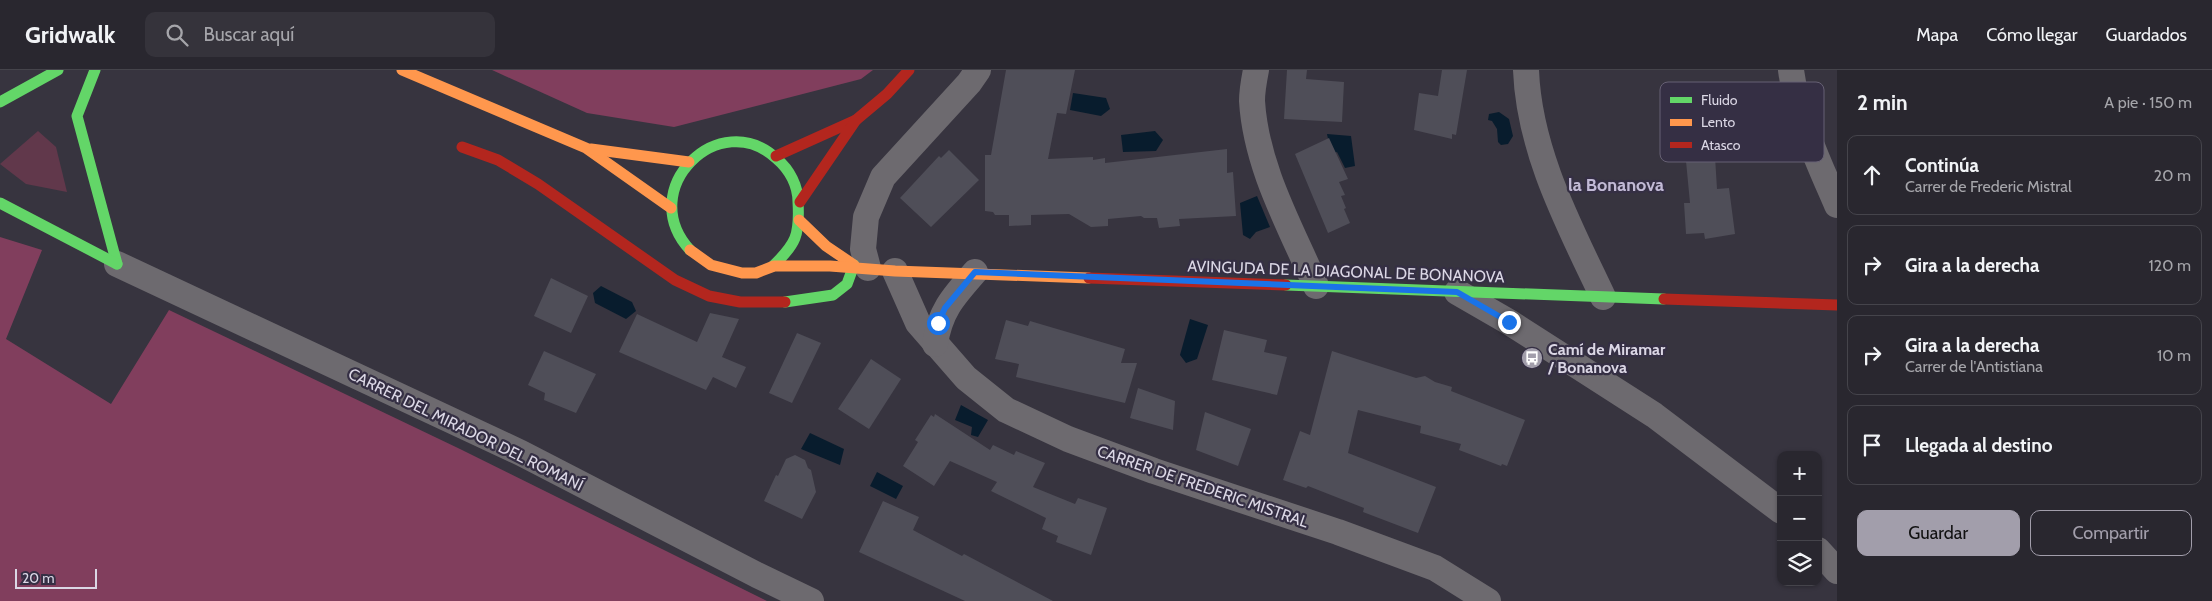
<!DOCTYPE html>
<html lang="es">
<meta charset="utf-8">
<style>
:root{--surface:#29272f;--page:#35333b;--text:#f1f3f6;--muted:#a5a5aa;--line:#45444b;--accent:#a29eab}
body{margin:0;font-family:Cabin,sans-serif;background:var(--page);color:var(--text)}
.controls{position:absolute;right:15px;bottom:15px;display:grid;overflow:hidden;border-radius:10px;box-shadow:0 1px 4px #0004}
.controls button{width:45px;height:45px;display:grid;place-items:center;padding:0;border:0;border-bottom:1px solid var(--line);background:var(--surface);color:var(--text);font:25px sans-serif}
.scale{position:absolute;left:15px;bottom:12px;width:82px;box-sizing:border-box;padding-left:5px;border:2px solid #dbd7e5;border-top:0;font-size:14px;line-height:18px;white-space:nowrap;color:#dbd7e5;-webkit-text-stroke:4px #352f44;paint-order:stroke}
.stop{position:absolute;width:15px;height:15px;margin:-11px;border:4px solid #1a73e8;border-radius:50%;background:#fff}
.stop.end{background:#1a73e8;border-color:#fff;box-shadow:0 1px 5px #0008}
.list{margin:0;padding:0;list-style:none}
h2{display:flex;justify-content:space-between;align-items:center;height:65px;margin:0;padding:0 20px;font-size:21px}
h2 small{font-size:16px;font-weight:400;color:var(--muted)}
.list li{display:grid;grid-template-columns:32px 1fr auto;gap:15px;align-items:center;box-sizing:border-box;height:80px;margin:0 10px 10px;padding:0 10px;border:1px solid var(--line);border-radius:10px}
.list b{display:block;font-size:19px;white-space:nowrap}
.list p{margin:0;font-size:16px;white-space:nowrap;color:var(--muted)}
.list em{font-size:16px;font-style:normal;color:var(--muted)}
.actions{display:flex;gap:10px;padding:15px 20px}
.actions a{flex:1;padding:11px 0;border:1px solid var(--accent);border-radius:10px;text-align:center;font-size:18px;color:var(--accent)}
.actions .main{background:var(--accent);color:#111}
.icon{flex:none;width:28px;height:28px;fill:none;stroke:currentColor;stroke-width:2;stroke-linecap:round;stroke-linejoin:round}
.map{position:relative;flex:none;width:1837px;height:531px;overflow:hidden}
header{display:flex;align-items:center;gap:30px;box-sizing:border-box;height:70px;padding:0 25px;background:var(--surface);border-bottom:1px solid var(--line)}
header strong{font-size:24px}
nav{display:flex;gap:28px;margin-inline-start:auto;font-size:18px}
.search{width:350px;height:45px;background:var(--page);display:flex;align-items:center;gap:12px;box-sizing:border-box;padding:0 18px;border-radius:10px;color:var(--muted);font-size:19px}
main{display:flex}
aside{flex:1;background:var(--surface)}
.map>svg:first-child{display:block}
.green{fill:#61384b}
.forest{fill:#813e5d}
.water{fill:#081c2d}
.building{fill:#4f4e58}
.lines{fill:none;stroke-linecap:round;stroke-linejoin:round}
.street{stroke:#6d6a6f;stroke-width:26}
.fast{stroke:#63d668;stroke-width:11}
.slow{stroke:#ff974d;stroke-width:11}
.jam{stroke:#b3261e;stroke-width:11}
.route{stroke:#1a73e8;stroke-width:6}
.labels{text-anchor:middle;stroke-width:4.5;stroke-linejoin:round;paint-order:stroke}
.street-label{font-size:16px;fill:#dbd7e5;stroke:#352f44}
.poi-label{font-size:16px;font-weight:bold;fill:#dbd7e5;stroke:#352f44;text-anchor:start}
.neighbourhood-label{font-size:18px;font-weight:bold;fill:#c2bad6;stroke:#352f44}
.key{fill:#352f44;stroke:#676174;stroke-width:1}
.key-label{font-size:14px;fill:#dbd7e5}
</style>
<header>
<strong>Gridwalk</strong>
<div class="search"><svg class="icon" aria-label="search" viewBox="0 0 24 24"><circle cx="10" cy="10" r="6"/><path d="M15 15l6 6"/></svg>Buscar aquí</div>
<nav><a>Mapa</a><a>Cómo llegar</a><a>Guardados</a></nav>
</header>
<main>
<div class="map">
<svg width="1837" height="531" viewBox="0 0 1837 531">
<rect width="100%" height="100%" fill="#37343f"/>
<path class="green" d="M38,61l18,16 11,45 -41,-8 -26,-20z"/>
<g class="forest">
<path d="M492,0h381l-12,9 -187,48 -87,-14z"/>
<path d="M0,167l42,13 -36,89 105,65 58,-94 291,139 307,152h-767z"/>
</g>
<g class="water">
<path d="M1073,23l33,5 4,11 -9,7 -31,-6z"/>
<path d="M1499,42l10,7 4,17 -5,8 -7,1 -3,-3 -1,-13 -5,-8 -4,-1 1,-6z"/>
<path d="M1155,61l8,9 -7,11 -33,1 -2,-17z"/>
<path d="M1327,64l24,2 4,30 -10,2 -8,-16 -6,2z"/>
<path d="M1257,126l13,31 -14,5 -6,7 -7,-4 -3,-32z"/>
<path d="M601,216l31,16 4,9 -10,8 -31,-16 -2,-10z"/>
<path d="M1190,249l18,6 -11,34 -11,4 -6,-8z"/>
<path d="M961,335l27,15 -10,17 -7,-2 1,-8 -17,-7z"/>
<path d="M810,363l34,16 -4,16 -39,-16z"/>
<path d="M877,402l26,14 -7,13 -26,-13z"/>
</g>
<g class="building">
<path d="M1006,0h69l-9,44 -9,-1 -9,46 45,-2v3l12,-2v5l122,-14v24l6,-1 3,44 -57,3 1,7 -21,2 -2,-10h-13l-3,-2 -33,3v7l-17,1 -22,-13 -38,1v10l-22,1v-11h-14l-2,-3 -8,-1v-56h6z"/>
<path d="M1287,0h20l-1,9 38,3 -2,40 -58,-3z"/>
<path d="M1442,0h25l-11,65 -4,-1v5l-38,-9 5,-37 19,3z"/>
<path d="M1710,17l5,37h-2l4,65 12,-1 6,46 -30,5 -1,-6 -18,1 -2,-31h6l-6,-63h-3l-3,-50z"/>
<path d="M1329,68l19,41 -9,3 6,13 -4,1 5,12 -2,1 6,14 -22,10 -33,-79z"/>
<path d="M949,80l30,30 -48,47 -31,-29 39,-42 2,2z"/>
<path d="M551,208l37,18 -17,37 -37,-17z"/>
<path d="M710,243l29,6 -17,38 24,10 -10,21 -23,-11 -7,13 -87,-38 18,-38 60,28z"/>
<path d="M1006,250l22,6 2,-5 95,28 -4,14h16l-12,40 -109,-26 3,-13 -24,-5z"/>
<path d="M1224,260l43,10 -3,12 23,5 -10,38 -65,-15z"/>
<path d="M797,263l24,10 -29,60 -23,-10z"/>
<path d="M544,281l52,23 -20,39 -32,-13 1,-7 -17,-8z"/>
<path d="M1332,281l84,27 9,-2 10,6 17,5 -1,4 74,29 -18,46 -5,-2 -1,2 -42,-16 2,-6 -41,-11 1,-7 -63,-16 -10,43 88,34 -18,46 -55,-21 1,-4 -56,-22 -2,2 -23,-8 17,-49 10,4z"/>
<path d="M871,289l30,20 -32,50 -31,-20z"/>
<path d="M1138,318l37,13 -2,29 -43,-12z"/>
<path d="M1205,342l46,17 -13,37 -42,-16z"/>
<path d="M935,344l55,36 3,-5 21,10 2,-4 29,12 -12,24 42,17 3,-6 29,10 -16,47 -35,-13 2,-6 -16,-7 4,-11 -55,-27 6,-9 -47,-21 -16,25 -31,-20 15,-24 -3,-2 16,-25 3,2z"/>
<path d="M795,385l10,5 3,8 3,2 5,22 -14,27 -38,-18 12,-26 2,1 8,-17z"/>
<path d="M883,431l36,16 -6,13 49,26 2,-2 89,47h-88l-106,-49z"/>
</g>
<g class="lines">
<g class="street">
<path d="M1256,0c-2,10 -4,21 -4,31 4,66 38,125 64,185"/>
<path d="M1526,0c3,81 43,155 77,227"/>
<path d="M1791,0c6,47 27,91 46,135"/>
<path d="M117,194l404,189 236,122 54,26"/>
<path d="M868,198l-5,-19 3,-32 17,-40 86,-94 9,-13"/>
<path d="M895,201l23,52 48,55 40,32 62,29 86,32 184,61 97,36 53,33"/>
<path d="M1457,222l52,30 145,93 127,96"/>
<path d="M935,274c5,-33 18,-47 40,-72"/>
<path d="M1818,480l19,21"/>
</g>
<g class="fast">
<path d="M95,0l-18,46 40,148"/>
<path d="M0,32l58,-32"/>
<path d="M0,133l117,61"/>
<path d="M690,180c-56,-61 30,-145 87,-91 13,11 21,27 21,43 2,33 -2,42 -25,64"/>
<path d="M1286,215l378,14"/>
<path d="M785,232l48,-7 14,-11 7,-19"/>
</g>
<g class="slow">
<path d="M402,0l184,78 85,60"/>
<path d="M591,79l98,13"/>
<path d="M799,150l27,26 28,19"/>
<path d="M690,180l21,15 31,8h14l18,-7h56l65,5 194,7"/>
</g>
<g class="jam">
<path d="M462,77l36,13 40,24 137,96 34,16 31,6h45"/>
<path d="M776,86l80,-36"/>
<path d="M800,132l56,-82 31,-26 22,-24"/>
<path d="M1089,208l197,7"/>
<path d="M1664,229l173,6"/>
</g>
</g>
<g class="lines">
<path class="route" d="M938,253l7,-15 30,-36 482,20 52,30"/>
</g>
<defs>
<g id="bus-disc" transform="scale(1.125)"><circle r="9.5" fill="#a29eab" stroke="#352f44"/><path d="M-5-6H5V4H4V6H2V4H-2V6H-4V4H-5ZM-3.5-4V0h7V-4ZM-3.5 1.2v1.5H-2V1.2ZM2 1.2v1.5H3.5V1.2Z" fill="#fff"/></g>
</defs>
<g fill-rule="evenodd">
<use href="#bus-disc" x="1532" y="288"/>
</g>
<g class="labels">
<g class="street-label">
<text transform="translate(1346 201) rotate(2)" y="6">AVINGUDA DE LA DIAGONAL DE BONANOVA</text>
<text transform="translate(466 359) rotate(26)" y="6">CARRER DEL MIRADOR DEL ROMANÍ</text>
<text transform="translate(1203 416) rotate(19)" y="6">CARRER DE FREDERIC MISTRAL</text>
</g>
<g class="poi-label">
<text x="1548" y="285">Camí de Miramar<tspan x="1548" dy="18">/ Bonanova</tspan></text>
</g>
<g class="neighbourhood-label">
<text x="1616" y="121">la Bonanova</text>
</g>
</g>
<rect x="1660" y="12" width="164" height="80" rx="8" class="key"/>
<rect x="1670" y="27" width="22" height="6" fill="#63d668"/>
<rect x="1670" y="49" width="22" height="7" fill="#ff974d"/>
<rect x="1670" y="72" width="22" height="6" fill="#b3261e"/>
<g class="key-label">
<text x="1701" y="35">Fluido</text>
<text x="1701" y="57">Lento</text>
<text x="1701" y="80">Atasco</text>
</g>
</svg>
<div class="controls">
<button>+</button>
<button>−</button>
<button><svg class="icon" aria-label="layers" viewBox="0 0 24 24"><path d="M12 4l9 5-9 5-9-5zM3 14l9 5 9-5"/></svg></button>
</div>
<div class="scale">20 m</div>
<div class="stop" style="left:938px;top:253px"></div>
<div class="stop end" style="left:1509px;top:252px"></div>
</div>
<aside>
<h2>2 min<small>A pie · 150 m</small></h2>
<ul class="list">
<li><svg class="icon" aria-label="ahead" viewBox="0 0 24 24"><path d="M12 20V5M6 11l6-6 6 6"/></svg><div><b>Continúa</b><p>Carrer de Frederic Mistral</p></div><em>20 m</em></li>
<li><svg class="icon" aria-label="right" viewBox="0 0 24 24"><path d="M7 20v-9h11M14 6l5 5-5 5"/></svg><div><b>Gira a la derecha</b></div><em>120 m</em></li>
<li><svg class="icon" aria-label="right" viewBox="0 0 24 24"><path d="M7 20v-9h11M14 6l5 5-5 5"/></svg><div><b>Gira a la derecha</b><p>Carrer de l'Antistiana</p></div><em>10 m</em></li>
<li><svg class="icon" aria-label="arrive" viewBox="0 0 24 24"><path d="M6 21V4h12l-3 4 3 4H6"/></svg><div><b>Llegada al destino</b></div></li>
</ul>
<div class="actions"><a class="main">Guardar</a><a>Compartir</a></div>
</aside>
</main>
